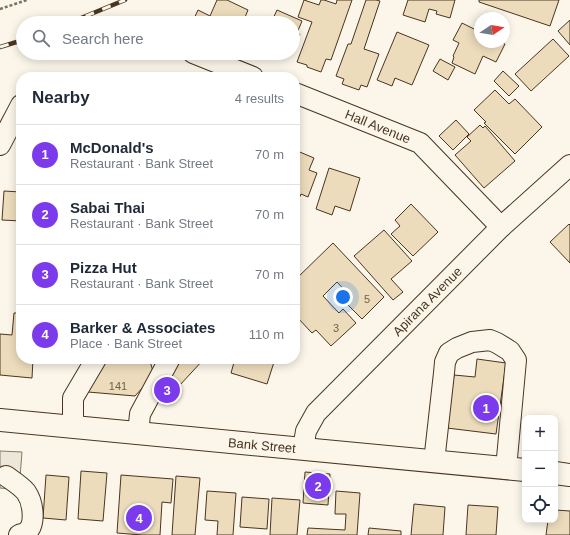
<!DOCTYPE html>
<meta charset="utf-8">
<style>
:root{--surface:#fff;--page:#f6f6f7;--text:#1f2937;--muted:#747a83;--line:#e0e1e3;--accent:#7c3aed}
body{margin:0;font-family:Helvetica,sans-serif;background:var(--page);color:var(--text)}
.controls{position:absolute;right:12px;bottom:12px;display:grid;overflow:hidden;border-radius:8px;box-shadow:0 2px 10px #0003}
.controls button{width:36px;height:36px;display:grid;place-items:center;padding:0;border:0;border-bottom:1px solid var(--line);background:var(--surface);color:var(--text);font:20px sans-serif}
.compass{position:absolute;left:474px;top:12px;width:36px;height:36px;border-radius:50%;background:var(--surface);box-shadow:0 2px 10px #0003;rotate:78deg}
.you{position:absolute;left:343px;top:297px;width:14px;height:14px;margin:-10px;border:3px solid #fff;border-radius:50%;background:#1a73e8;box-shadow:0 0 0 6px #1a73e833}
.badge{display:grid;place-items:center;width:26px;height:26px;border-radius:50%;background:var(--accent);color:#fff;font-size:13px;font-weight:700}
.pin{position:absolute;translate:-50% -50%;border:2px solid #fff;box-shadow:0 1px 4px #0006}
.list{margin:0;padding:0;list-style:none}
h2{display:flex;justify-content:space-between;align-items:center;height:52px;margin:0;padding:0 16px;font-size:17px}
h2 small{font-size:13px;font-weight:400;color:var(--muted)}
.list li{display:grid;grid-template-columns:26px 1fr auto;gap:12px;align-items:center;box-sizing:border-box;height:60px;padding:0 16px;border-top:1px solid var(--line)}
.list b{display:block;font-size:15px;white-space:nowrap}
.list p{margin:0;font-size:13px;white-space:nowrap;color:var(--muted)}
.list em{font-size:13px;font-style:normal;color:var(--muted)}
.icon{flex:none;width:22px;height:22px;fill:none;stroke:currentColor;stroke-width:2;stroke-linecap:round;stroke-linejoin:round}
.map{position:relative;flex:none;width:570px;height:535px;overflow:hidden}
.search{position:absolute;background:var(--surface);box-shadow:0 2px 10px #0003;left:16px;top:16px;width:284px;height:44px;display:flex;align-items:center;gap:10px;box-sizing:border-box;padding:0 14px;border-radius:22px;color:var(--muted);font-size:15px}
.panel{position:absolute;background:var(--surface);box-shadow:0 2px 10px #0003;left:16px;top:72px;width:284px;height:292px;border-radius:16px}
.map>svg:first-child{display:block}
.parking{fill:#ede7d9;stroke:#887966}
.building{fill:#ecdcbc;stroke:#4a3520}
.lines{fill:none;stroke-linecap:round;stroke-linejoin:round}
.minor-casing{stroke:#4a3520;stroke-width:22}
.major-casing{stroke:#4a3520;stroke-width:24}
.path{stroke:#7f6f5c;stroke-width:2.5;stroke-dasharray:3 2;stroke-linecap:butt}
.minor{stroke:#fbf6e9;stroke-width:20}
.major{stroke:#fbf6e9;stroke-width:22}
.rail-casing{stroke:#4a3520;stroke-width:4.5}
.rail{stroke:#fbf6e9;stroke-width:3;stroke-dasharray:9;stroke-linecap:butt}
.labels{text-anchor:middle;stroke-width:3;stroke-linejoin:round;paint-order:stroke}
.number-label{font-size:11px;fill:#725f47}
.street-label{font-size:13px;fill:#4a3520;stroke:#fbf6e9}
</style>
<div class="map">
<svg width="570" height="535" viewBox="0 0 570 535">
<rect width="100%" height="100%" fill="#fbf6e9"/>
<path class="parking" d="M0,451l22,1 -3,38 -19,-2z"/>
<g class="building">
<path d="M217,0h10l21,10 -5,12 2,1h-53l6,-13 12,6z"/>
<path d="M304,0l15,5 2,-5h3l12,4 1,-4h15l-21,60 -5,-1 -5,13 -14,-5v-2l-10,-3 15,-40 -14,-5z"/>
<path d="M366,0h10l4,1 -16,48 15,5 -12,33 -6,-2 -2,5 -17,-6 2,-5 -8,-3 12,-32h3z"/>
<path d="M408,0h47l-5,18 -14,-4 1,-3 -8,-2 -4,13 -22,-7z"/>
<path d="M479,0h80l-9,26 -71,-24z"/>
<path d="M277,10l25,11 -5,12 3,1 -7,16v-27h-22z"/>
<path d="M570,20v25l-12,-14z"/>
<path d="M462,23l18,9v10h21l4,2 -9,18 -13,-6 -8,18 -23,-11 2,-6 -1,-1 6,-13 -6,-3z"/>
<path d="M397,32l32,13 -17,40 -17,-7 -3,8 -15,-6z"/>
<path d="M553,39l16,17 -38,35 -16,-17z"/>
<path d="M245,53h12l-2,6 -11,-5z"/>
<path d="M440,59l15,8 -7,13 -15,-9z"/>
<path d="M503,71l16,15 -10,10 -15,-15z"/>
<path d="M495,90l14,14 6,-5 27,28 -27,27 -31,-31 2,-1 -12,-12z"/>
<path d="M456,120l13,14 -16,16 -14,-14z"/>
<path d="M480,125l3,3 2,-2 30,35 -31,27 -29,-33 16,-14 -4,-4z"/>
<path d="M295,150l19,8 -5,12 8,3 -9,24 -7,-3 -6,14z"/>
<path d="M329,168l31,10 -10,33 -15,-5 -3,9 -16,-6z"/>
<path d="M4,191l17,1v29l-19,-1z"/>
<path d="M411,204l27,28 -25,24 -22,-22 9,-8 -5,-6z"/>
<path d="M569,224l1,1v38l-20,-21z"/>
<path d="M384,230l28,31 -21,18 12,13 -10,8 -39,-44z"/>
<path d="M333,243l51,54 -22,22 -18,-18 6,-5 -13,-14 -14,14 16,17 4,-4 13,14 -25,23 -15,-16 -4,3 -17,-18v-35z"/>
<path d="M14,313h7v46h12l-1,19 -32,-3v-41l12,1z"/>
<path d="M104,359h43l3,2 4,14 -19,21 -47,-4 1,-4z"/>
<path d="M182,359h22l-37,40 -10,-9z"/>
<path d="M235,359h40l-8,25 -36,-11z"/>
<path d="M477,359l29,4 -10,71 -49,-6 7,-53 21,2z"/>
<path d="M81,471l26,2 -4,48 -25,-2z"/>
<path d="M305,472l25,2 -2,31 -25,-2z"/>
<path d="M46,475l23,2 -3,43 -23,-2z"/>
<path d="M121,475l52,4 -2,24 -9,-1 -2,33h-18l-25,-2z"/>
<path d="M176,476l24,2 -5,57h-23z"/>
<path d="M207,491l29,2 -3,42h-16l1,-14 -13,-1z"/>
<path d="M336,491l24,2 -3,42h-50l1,-7 37,2 1,-16h-11z"/>
<path d="M242,497l27,2 -2,30 -27,-2z"/>
<path d="M272,498l28,2 -3,35h-27z"/>
<path d="M414,504l31,3 -2,28h-32z"/>
<path d="M468,505l30,2 -2,28h-30z"/>
<path d="M555,510l15,1v24h-24l2,-15h7z"/>
<path d="M369,528l32,3v4h-33z"/>
</g>
<g class="lines">
<g class="minor-casing">
<g id="minor">
<path d="M193,53l60,24"/>
<path d="M295,93l125,50 81,84"/>
<path d="M0,145l21,-40"/>
<path d="M73,427v-29l23,-39"/>
<path d="M138,434l2,-20 29,-54 -2,-1"/>
<path d="M303,449l3,-18 10,-18 185,-186 69,-62"/>
<path d="M434,462l10,-89 1,-11 4,-9 8,-5 15,-6 18,-2 7,3 13,8 6,9 -10,109"/>
<path d="M6,476c7,5 15,10 20,16 7,10 11,34 -1,41 -2,1 -4,1 -6,2"/>
</g>
</g>
<g class="major-casing">
<g id="major">
<path d="M0,420l525,50"/>
<path d="M555,473l15,2"/>
</g>
</g>
<path class="path" d="M0,9l27,-9"/>
<use href="#minor" class="minor"/>
<use href="#major" class="major"/>
<g class="rail-casing">
<g id="rail">
<path d="M69,23l56,-23"/>
<path d="M0,47l23,-7"/>
</g>
</g>
<use href="#rail" class="rail"/>
</g>
<g class="labels">
<g class="number-label">
<text x="367" y="303">5</text>
<text x="336" y="332">3</text>
<text x="118" y="390">141</text>
</g>
<g class="street-label">
<text transform="translate(378 126) rotate(22)" y="5">Hall Avenue</text>
<text transform="translate(427 301) rotate(-45)" y="5">Apirana Avenue</text>
<text transform="translate(262 445) rotate(5)" y="5">Bank Street</text>
</g>
</g>
</svg>
<div class="controls">
<button>+</button>
<button>−</button>
<button><svg class="icon" aria-label="locate" viewBox="0 0 24 24"><circle cx="12" cy="12" r="6"/><path d="M12 2v4M12 18v4M2 12h4M18 12h4"/></svg></button>
</div>
<svg class="compass" viewBox="-18 -18 36 36"><path d="M0-13l5 13h-10z" fill="#e53935"/><path d="M0 13l5-13h-10z" fill="#747a83"/></svg>
<div class="you"></div>
<div class="pin badge" style="left:486px;top:408px">1</div>
<div class="pin badge" style="left:318px;top:486px">2</div>
<div class="pin badge" style="left:167px;top:390px">3</div>
<div class="pin badge" style="left:139px;top:518px">4</div>
<div class="search"><svg class="icon" aria-label="search" viewBox="0 0 24 24"><circle cx="10" cy="10" r="6"/><path d="M15 15l6 6"/></svg>Search here</div>
<section class="panel">
<h2>Nearby<small>4 results</small></h2>
<ul class="list">
<li><span class="badge">1</span><div><b>McDonald's</b><p>Restaurant · Bank Street</p></div><em>70 m</em></li>
<li><span class="badge">2</span><div><b>Sabai Thai</b><p>Restaurant · Bank Street</p></div><em>70 m</em></li>
<li><span class="badge">3</span><div><b>Pizza Hut</b><p>Restaurant · Bank Street</p></div><em>70 m</em></li>
<li><span class="badge">4</span><div><b>Barker &amp; Associates</b><p>Place · Bank Street</p></div><em>110 m</em></li>
</ul>
</section>
</div>
